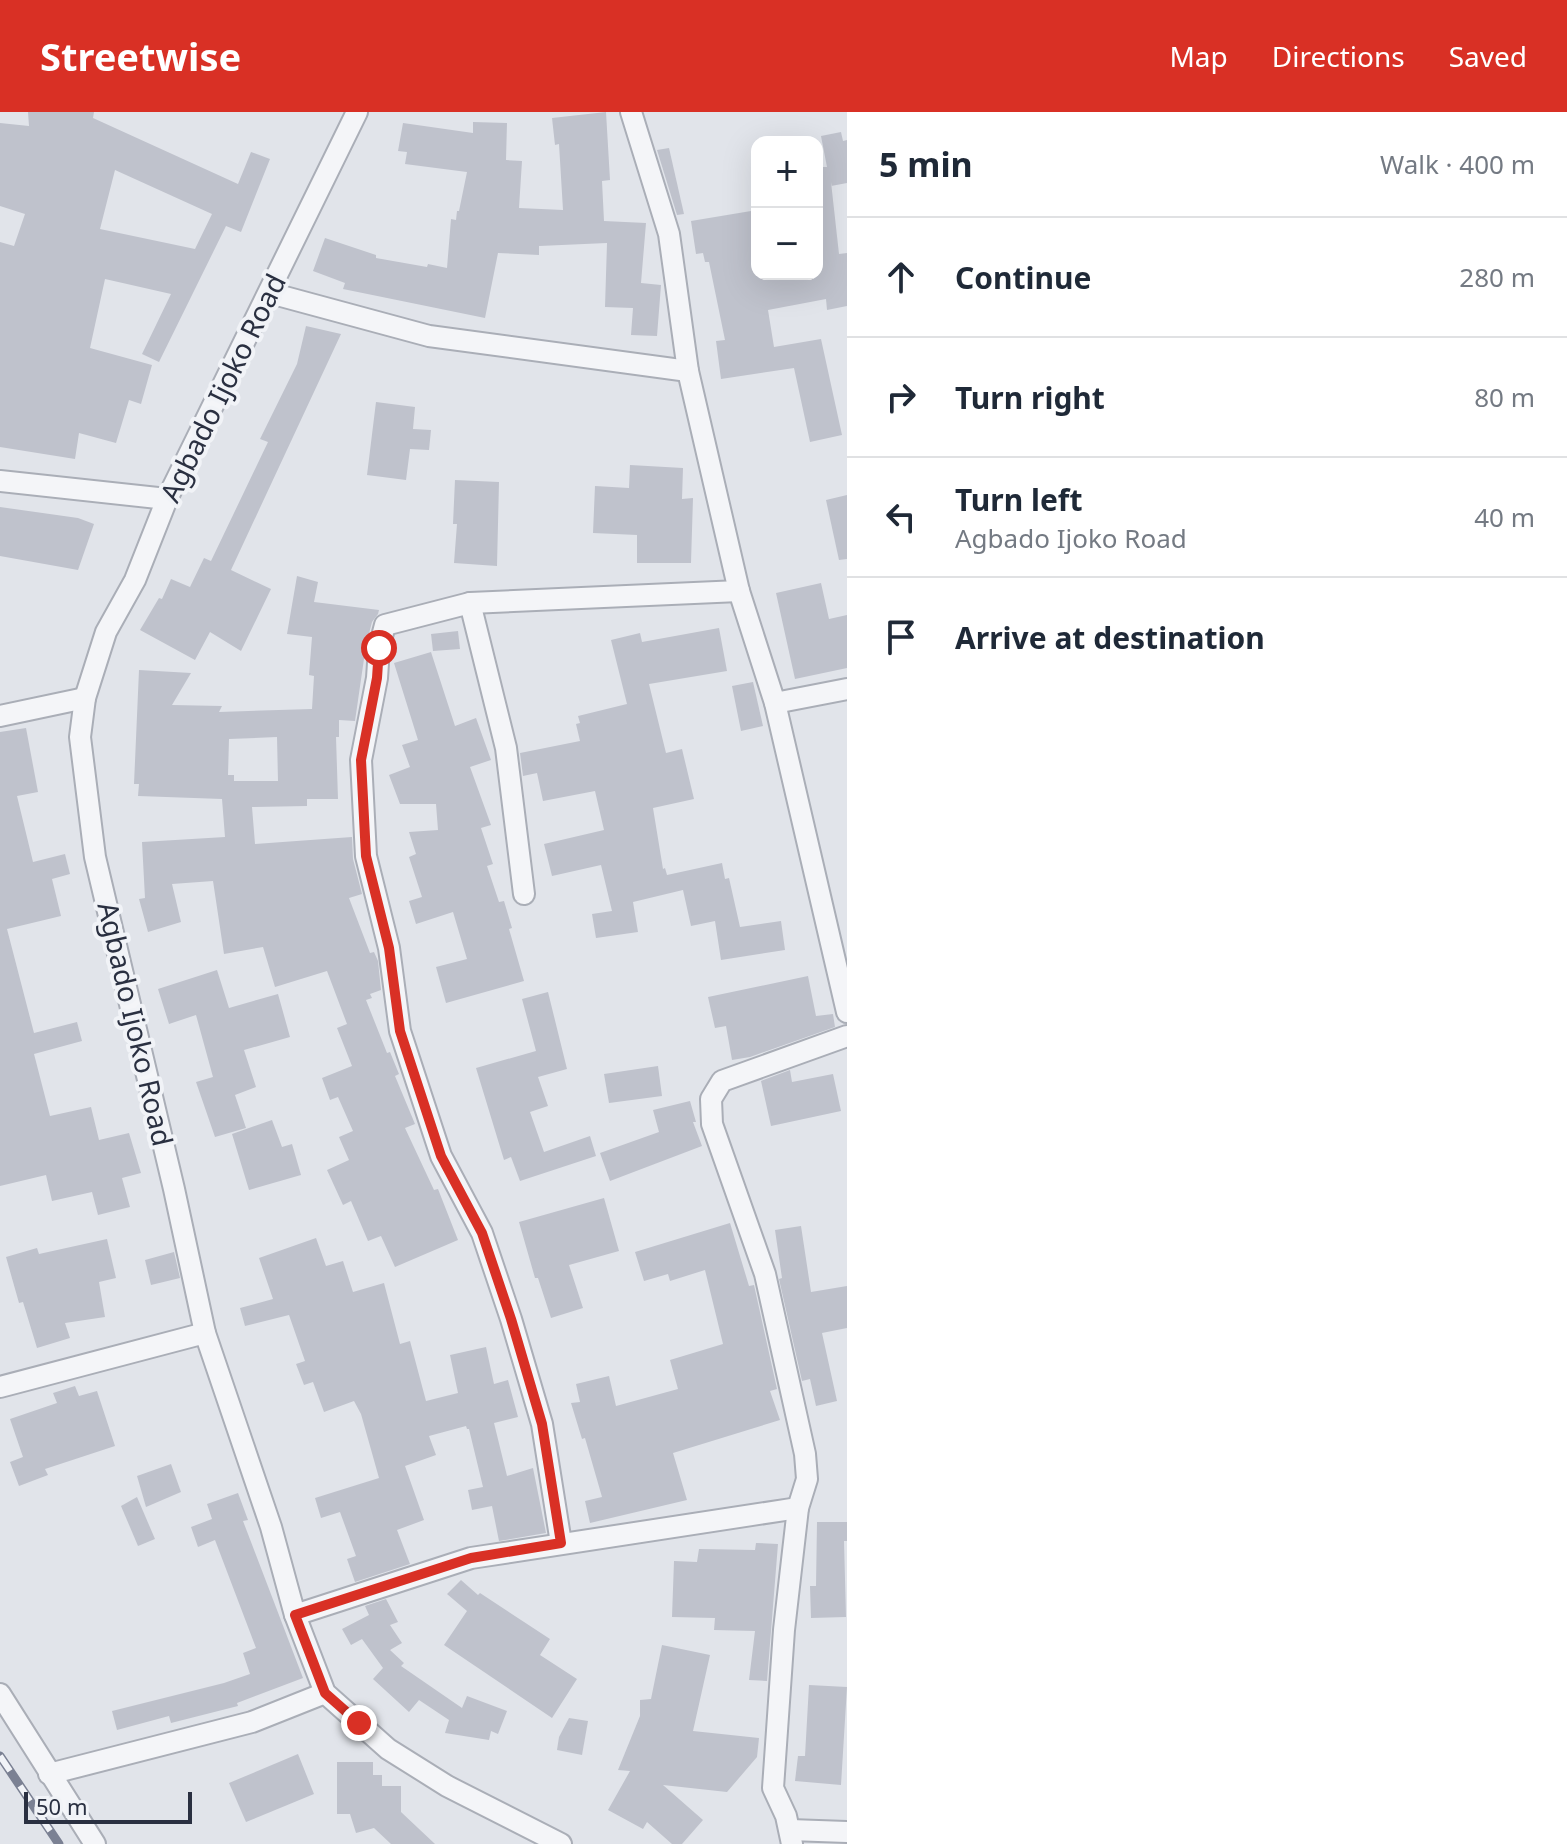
<!DOCTYPE html>
<meta charset="utf-8">
<style>
:root{--surface:#fff;--page:#f2f2f3;--text:#1f2937;--muted:#747a83;--line:#e0e1e3;--accent:#d93025}
body{margin:0;font-family:"Noto Sans",sans-serif;background:var(--page);color:var(--text)}
.controls{position:absolute;right:24px;top:24px;display:grid;overflow:hidden;border-radius:16px;box-shadow:0 8px 32px #0002}
.controls button{width:72px;height:72px;display:grid;place-items:center;padding:0;border:0;border-bottom:2px solid var(--line);background:var(--surface);color:var(--text);font:40px sans-serif}
.scale{position:absolute;left:24px;bottom:20px;width:168px;box-sizing:border-box;padding-left:8px;border:4px solid #2a3041;border-top:0;font-size:22px;line-height:28px;white-space:nowrap;color:#2a3041;-webkit-text-stroke:6px #f1f3f7;paint-order:stroke}
.stop{position:absolute;width:24px;height:24px;margin:-18px;border:6px solid #d93025;border-radius:50%;background:#fff}
.stop.end{background:#d93025;border-color:#fff;box-shadow:0 2px 8px #0008}
.list{margin:0;padding:0;list-style:none}
h2{display:flex;justify-content:space-between;align-items:center;height:104px;margin:0;padding:0 32px;font-size:34px}
h2 small{font-size:26px;font-weight:400;color:var(--muted)}
.list li{display:grid;grid-template-columns:52px 1fr auto;gap:24px;align-items:center;box-sizing:border-box;height:120px;padding:0 32px;border-top:2px solid var(--line)}
.list b{display:block;font-size:30px;white-space:nowrap}
.list p{margin:0;font-size:26px;white-space:nowrap;color:var(--muted)}
.list em{font-size:26px;font-style:normal;color:var(--muted)}
.icon{flex:none;width:44px;height:44px;fill:none;stroke:currentColor;stroke-width:2;stroke-linecap:round;stroke-linejoin:round}
.map{position:relative;flex:none;width:847px;height:1732px;overflow:hidden}
header{display:flex;align-items:center;gap:48px;box-sizing:border-box;height:112px;padding:0 40px;background:var(--accent);color:#fff}
header strong{font-size:38px}
nav{display:flex;gap:44px;margin-inline-start:auto;font-size:28px}
main{display:flex}
aside{flex:1;background:var(--surface)}
.map>svg:first-child{display:block}
.building{fill:#bfc2cc;fill-rule:evenodd}
.lines{fill:none;stroke-linecap:round;stroke-linejoin:round}
.minor-casing{stroke:#aaaeb7;stroke-width:24}
.minor{stroke:#f4f5f8;stroke-width:20}
.rail-casing{stroke:#7b8193;stroke-width:9}
.rail{stroke:#f1f3f7;stroke-width:6;stroke-dasharray:18;stroke-linecap:butt}
.route{stroke:#d93025;stroke-width:10}
.labels{text-anchor:middle;stroke-width:8;stroke-linejoin:round;paint-order:stroke}
.street-label{font-size:28px;fill:#2a3041;stroke:#f1f3f7}
</style>
<header>
<strong>Streetwise</strong>
<nav><a>Map</a><a>Directions</a><a>Saved</a></nav>
</header>
<main>
<div class="map">
<svg width="847" height="1732" viewBox="0 0 847 1732">
<rect width="100%" height="100%" fill="#e1e4ea"/>
<g class="building">
<path d="M28,0h66l-1,6 145,66 13,-32 19,7 -29,73 -15,-6 -67,136 -17,-8 29,-60 -66,-15 -15,69 62,17 -11,39 -12,-4 -13,43 -37,-10 -4,26 -75,-12v-205l14,4 11,-32 -25,-8v-83l29,3zM115,58l97,44 -17,35 -95,-20z"/>
<path d="M606,0l4,68 -8,1 2,40 42,2 -5,60 20,2 -4,51 -26,-1 2,-27 -28,-1 2,-64 -68,3v9l-41,-2 -13,65 -142,-29 2,-6 -32,-12 12,-33 51,17v3l51,9 1,-3 19,4 4,-49 5,1 1,-9h2l8,-39 -62,-8 2,-12 -9,-1 5,-28 70,10v-11l34,1 -1,37 16,1 -3,47 44,2 -4,-66 -4,1 -3,-27z"/>
<path d="M841,20l2,9 4,-1v43l-16,3v-4l8,72 8,-1v53l-20,4 -1,-11 -58,11 6,37 47,-8 21,96 -32,7 -16,-74 -73,11 -5,-38 9,-1 -16,-78h-4l-2,-9 -7,1 -5,-33 66,-11v64h60v-107h10l-6,-31z"/>
<path d="M669,36l15,66 -7,1 -20,-65z"/>
<path d="M306,214l35,8 -110,236 40,19 -30,62 -31,-19 -15,28 -55,-30 19,-32 3,1 9,-20 19,8 14,-29 7,3 57,-119 -8,-3 37,-75z"/>
<path d="M376,290l39,5 -2,22 18,1 -2,20 -19,-1 -4,31 -39,-5z"/>
<path d="M630,353l53,3 -1,31 11,-1 -2,65h-54v-28l-44,-2 2,-47 34,2z"/>
<path d="M455,368l44,2 -2,84 -43,-3 3,-39h-4z"/>
<path d="M847,383v64l-8,1 -13,-60z"/>
<path d="M0,395l78,11 16,6 -16,46 -78,-14z"/>
<path d="M297,464l21,6 -4,20 65,8 -1,4 -6,8 -6,23 -11,76 -16,-1v17h-3l2,62h-31v7l-55,1 3,37 97,-7 1,22 9,35 -13,4 21,55 4,-1 4,9 3,29 -11,4 2,4 -6,2 21,53 3,-1 9,22 -4,2 20,48 -10,4 29,62 4,-1 20,51 -63,27 -14,-31 -13,5 -17,-40 -8,4 -16,-35 22,-10 -10,-23 14,-6 -15,-34 -8,3 -8,-22 30,-12 -15,-38 10,-4 -20,-53 -52,16 -12,-40 -39,7 -11,-73 -41,3 9,38 -33,10 -9,-33 6,-1 -3,-56 83,-5 -3,-38 -84,-3 1,-12h-5l5,-114 52,3 -19,32 50,1 -3,6 93,-3 2,-33 -5,-1 3,-38 -25,-3zM277,625l1,44h-44v-6h-6l1,-36z"/>
<path d="M821,471l8,36 18,-4v53l-52,11 -19,-86z"/>
<path d="M719,516l8,43 -78,13 17,69 16,-4 12,50 -41,9 10,61 2,-1 2,7 55,-12 3,16 4,-1 11,49 41,-6 4,29 -64,10 -6,-39 -24,5 -8,-36 -50,12 5,30 -42,6 -4,-24 20,-3 -11,-46 -49,11 -8,-32 60,-14 -9,-39 -52,10 -6,-28 -14,3 -3,-23 60,-12 -4,-17 4,-1 -2,-7 49,-12 -16,-64 29,-7 2,9z"/>
<path d="M458,519l2,18 -27,2 -2,-17z"/>
<path d="M431,540l24,74 21,-8 15,42 -21,7 21,58 -10,3 12,36 -6,2 12,36 5,-1 8,27 -3,1 15,52 -78,22 -10,-36 31,-8 -14,-47 -37,12 -7,-23 13,-4 -13,-40 7,-3 -7,-22 29,-2 -2,-26h-36l-11,-29 21,-8 -8,-22 16,-5 -24,-77z"/>
<path d="M753,570l10,44 -22,5 -9,-45z"/>
<path d="M26,616l12,64 -21,4 16,66 32,-8 5,20 -18,5 9,37 -54,13 27,104 43,-11 5,19 -48,13 16,62 41,-9 8,33 30,-7 12,40 -19,5 8,29 -32,8 -6,-23 -40,9 -6,-26 -46,11v-454z"/>
<path d="M217,858l12,38 49,-14 12,43 -46,13 12,37 -21,8 11,33 -31,9 -19,-55 17,-5 -17,-62 -27,9 -11,-35z"/>
<path d="M808,864l8,40 17,-2 2,13 -85,30 -18,3 -6,-34 -11,2 -7,-31z"/>
<path d="M548,880l19,77 -29,8 10,29 -18,6 14,40 46,-16 6,20 -76,25 -9,-24 -7,3 -28,-92 60,-17 -14,-52z"/>
<path d="M658,954l4,30 -53,7 -5,-29z"/>
<path d="M790,958l2,12 41,-8 8,37 -70,15 -10,-45z"/>
<path d="M690,989l6,21h-3l9,24 -92,35 -10,-28 59,-21 -6,-22z"/>
<path d="M272,1008l10,27 10,-3 9,31 -52,15 -17,-56z"/>
<path d="M604,1086l15,53 -50,14 14,43 -32,10 -13,-40h-3l-16,-56z"/>
<path d="M730,1111l19,63 5,-1 23,104 -7,2 10,29 -107,33 14,47 -97,23 -5,-22 17,-4 -17,-59 -3,1 -11,-36 9,-1 -4,-18 33,-8 7,30 62,-17 -8,-29 53,-16 -18,-74 -35,11 -2,-7 -24,7 -9,-29z"/>
<path d="M801,1114l10,66 36,-6v42l-25,5 15,68 -21,5 -6,-27 -8,2 -23,-102 3,-1 -7,-48z"/>
<path d="M316,1126l10,28 17,-5 10,31 31,-9 16,61 10,-3 16,60 32,-8 -8,-38 36,-8 8,37 14,-4 10,37 -24,6 13,53 26,-8 13,65 -47,8 -7,-35 -20,4 -4,-20 15,-3 -14,-58h-2l-1,-3 -37,10 7,19 -31,11 19,54 -27,10 13,34 -55,18 -8,-23 9,-3 -16,-44 -19,6 -6,-20 64,-20 -18,-64 -7,-13 -30,11 -11,-30 -9,3 -8,-21 9,-3 -16,-46 -44,11 -5,-18 33,-9 -14,-41z"/>
<path d="M107,1127l9,39 -17,4 6,35 -40,6 5,15 -33,10 -14,-46 -4,1 -13,-46 31,-9 2,6z"/>
<path d="M174,1140l6,26 -29,7 -6,-25z"/>
<path d="M75,1274l4,10 18,-5 18,55 -70,23 3,6 -29,11 -9,-24 13,-5 -13,-38 47,-16 -4,-10z"/>
<path d="M171,1352l10,28 -35,15 -9,-31z"/>
<path d="M238,1381l10,27 -5,1 60,157 -66,25 1,3 -67,17 -2,-7 -52,14 -5,-19 112,-28 26,-9 -7,-21 13,-5 -41,-108 -17,7 -7,-20 21,-8 -5,-15z"/>
<path d="M137,1385l18,42 -17,7 -17,-40z"/>
<path d="M817,1410h30v19h-3l2,76 -35,1 -1,-32h6z"/>
<path d="M756,1431l22,1 -11,137 -18,-1 6,-49 -41,-1 1,-12 -43,-1 2,-56 23,1 2,-13 56,1z"/>
<path d="M461,1468l17,15 2,-2 70,46 -10,16 37,24 -25,39 -108,-73 23,-34 -20,-17z"/>
<path d="M386,1487l12,23 -8,3 12,18 -12,7 14,13 -3,3 61,42 5,-12 40,15 -9,23 -7,-3 -2,9 -44,-7 4,-13 -30,-20 -10,12 -36,-33 10,-11 -21,-29 -11,6 -9,-16 27,-14 -4,-9z"/>
<path d="M662,1533l48,10 -17,76 66,7 -2,19 -30,35 -64,-7 40,35 -21,24h-10l-25,-22 -4,7 -35,-19 22,-39 -12,-1 22,-54v-16l11,-1z"/>
<path d="M809,1573l38,2 -6,98 -46,-4 3,-25h7z"/>
<path d="M569,1606l19,3 -6,34 -25,-5 2,-13z"/>
<path d="M298,1642l16,40 -68,28 -17,-39z"/>
<path d="M337,1650h36v13h9v11h19v26l34,32h-44l-17,-16 -18,5 -6,-19h-13z"/>
</g>
<g class="lines">
<g class="minor-casing">
<g id="minor">
<path d="M357,0l-190,387 -32,81 -29,52 -21,66 -5,39 15,120 79,332 31,144 66,194 24,88 30,78 63,56 59,37 114,58"/>
<path d="M631,0l38,122 19,137 51,220 36,112 72,309"/>
<path d="M270,181l159,43 259,35"/>
<path d="M0,369l167,18"/>
<path d="M470,491l36,145 18,146"/>
<path d="M775,591l72,-14"/>
<path d="M0,604l85,-18"/>
<path d="M0,1275l205,-54"/>
<path d="M561,1431l-19,-119 -31,-105 -29,-86 -41,-77 -41,-125 -11,-83 -23,-92 -5,-96 16,-82 2,-30 6,-23 85,-22 269,-12"/>
<path d="M295,1503l176,-57 327,-50"/>
<path d="M0,1582l95,150"/>
<path d="M49,1662l203,-52 73,-29"/>
<path d="M790,1718l57,2"/>
<path d="M792,1732l-6,-28 -13,-28 11,-158 14,-122 9,-29 -2,-25 -40,-180 -53,-150 -1,-25 11,-18 125,-45"/>
</g>
</g>
<use href="#minor" class="minor"/>
<g class="rail-casing">
<path id="rail" d="M0,1644l59,88"/>
</g>
<use href="#rail" class="rail"/>
</g>
<g class="lines">
<path class="route" d="M359,1611l-34,-30 -30,-78 176,-57 90,-15 -19,-119 -31,-105 -29,-86 -41,-77 -41,-125 -11,-83 -23,-92 -5,-96 16,-82 2,-30"/>
</g>
<g class="labels">
<g class="street-label">
<text transform="translate(223 276) rotate(-64)" y="10">Agbado Ijoko Road</text>
<text transform="translate(135 912) rotate(77)" y="10">Agbado Ijoko Road</text>
</g>
</g>
</svg>
<div class="controls">
<button>+</button>
<button>−</button>
</div>
<div class="scale">50 m</div>
<div class="stop" style="left:379px;top:536px"></div>
<div class="stop end" style="left:359px;top:1611px"></div>
</div>
<aside>
<h2>5 min<small>Walk · 400 m</small></h2>
<ul class="list">
<li><svg class="icon" aria-label="ahead" viewBox="0 0 24 24"><path d="M12 20V5M6 11l6-6 6 6"/></svg><div><b>Continue</b></div><em>280 m</em></li>
<li><svg class="icon" aria-label="right" viewBox="0 0 24 24"><path d="M7 20v-9h11M14 6l5 5-5 5"/></svg><div><b>Turn right</b></div><em>80 m</em></li>
<li><svg class="icon" aria-label="left" viewBox="0 0 24 24"><path d="M17 20v-9H6M10 6l-5 5 5 5"/></svg><div><b>Turn left</b><p>Agbado Ijoko Road</p></div><em>40 m</em></li>
<li><svg class="icon" aria-label="arrive" viewBox="0 0 24 24"><path d="M6 21V4h12l-3 4 3 4H6"/></svg><div><b>Arrive at destination</b></div></li>
</ul>
</aside>
</main>
